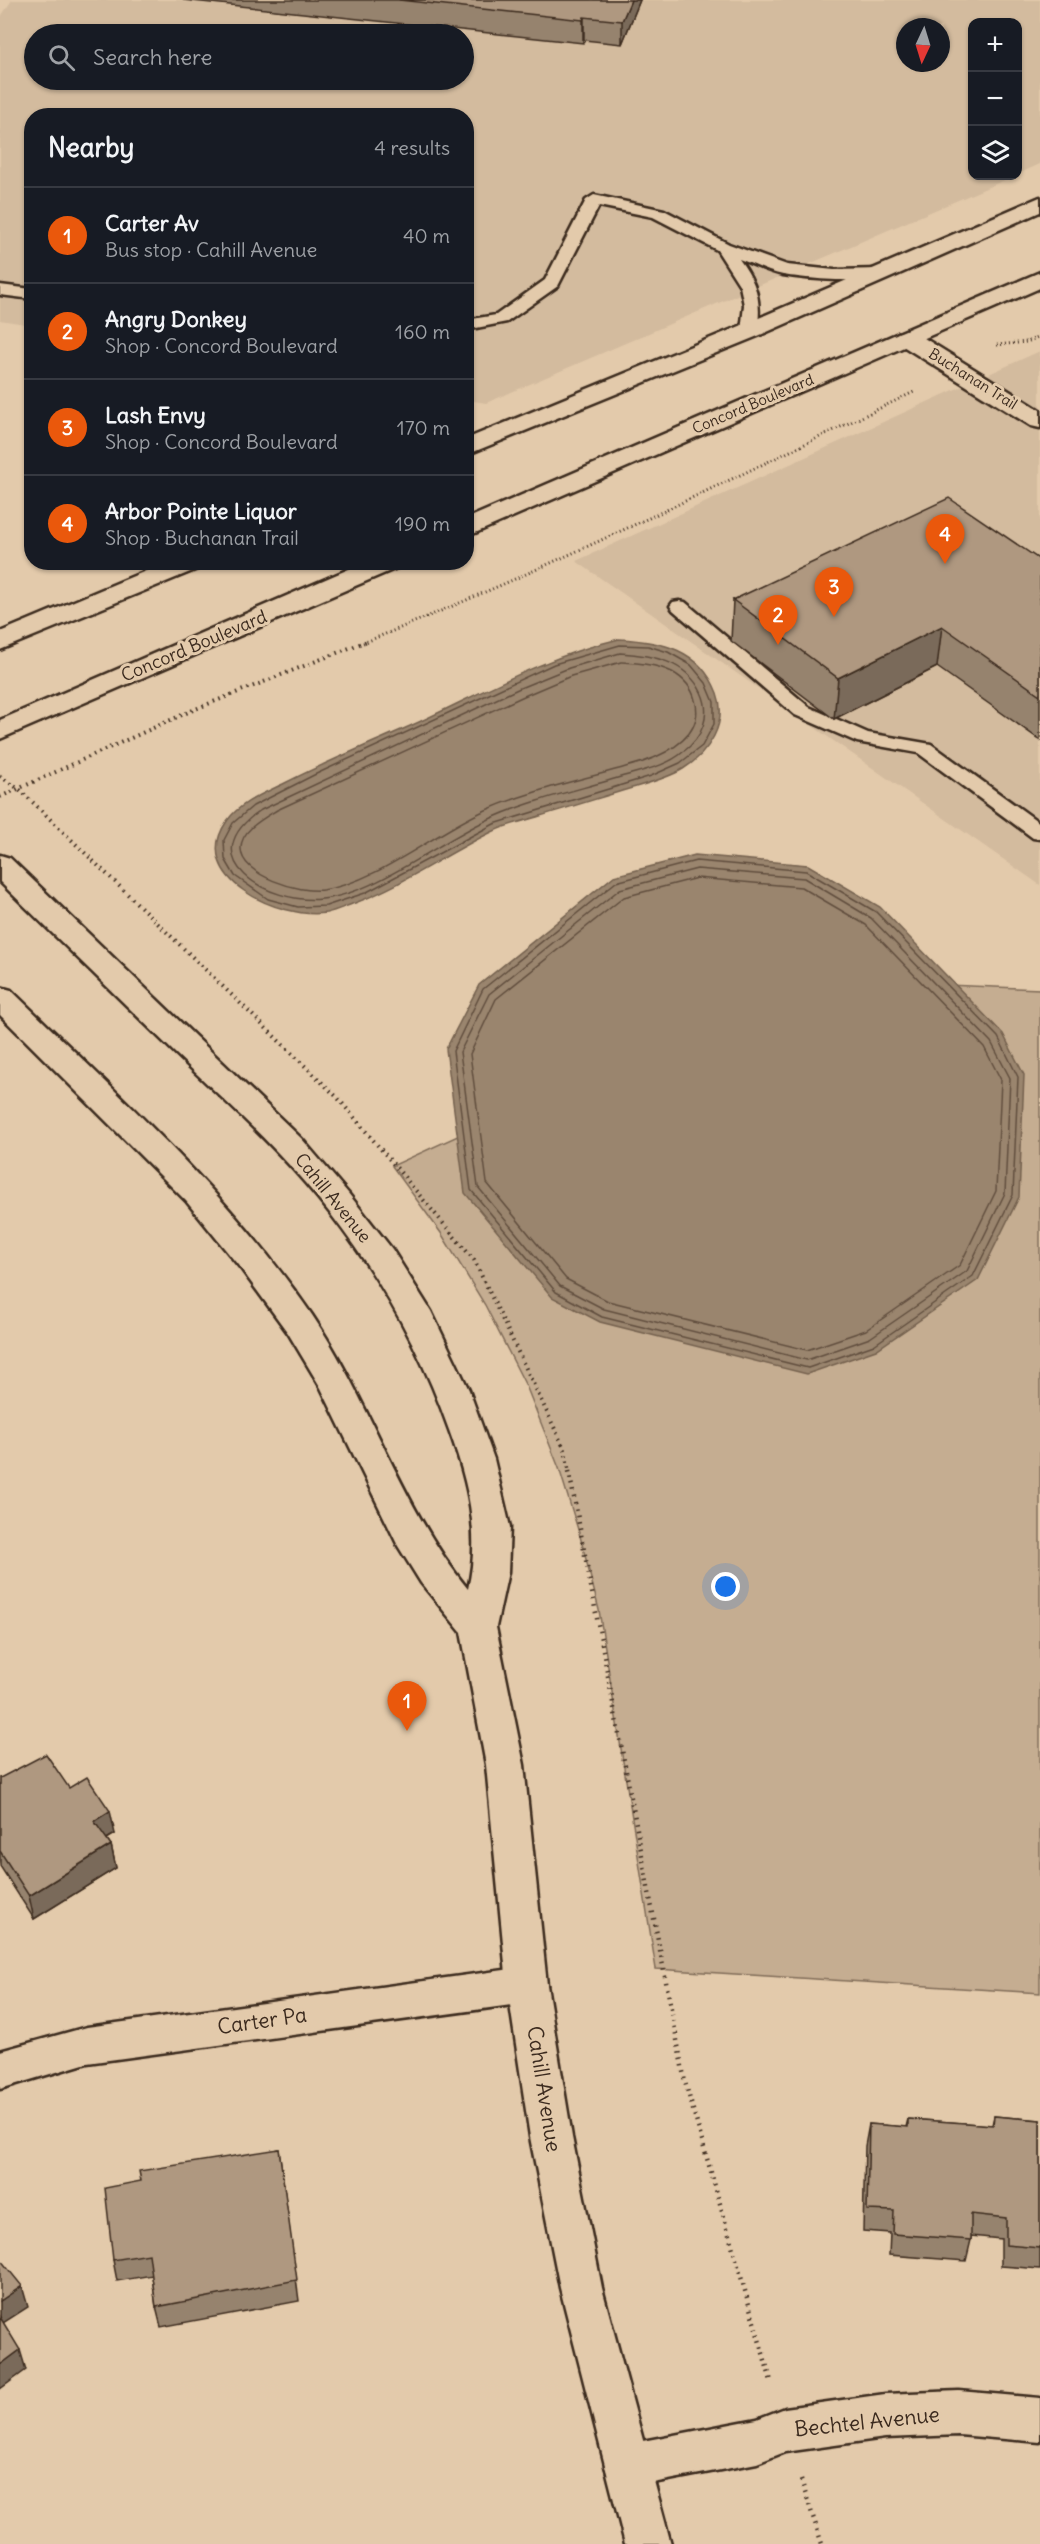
<!DOCTYPE html>
<meta charset="utf-8">
<style>
:root{--surface:#171b24;--page:#242831;--text:#f1f3f6;--muted:#9ea1a6;--line:#363941;--accent:#ea580c}
body{margin:0;font-family:Delius,sans-serif;background:var(--page);color:var(--text)}
.controls{position:absolute;right:18px;top:18px;display:grid;overflow:hidden;border-radius:12px;box-shadow:0 2px 4px #0004}
.controls button{width:54px;height:54px;display:grid;place-items:center;padding:0;border:0;border-bottom:2px solid var(--line);background:var(--surface);color:var(--text);font:30px sans-serif}
.compass{position:absolute;left:896px;top:18px;width:54px;height:54px;border-radius:50%;background:var(--surface);box-shadow:0 2px 4px #0004;rotate:184deg}
.you{position:absolute;left:726px;top:1587px;width:21px;height:21px;margin:-15px;border:4px solid #fff;border-radius:50%;background:#1a73e8;box-shadow:0 0 0 9px #1a73e833}
.badge{display:grid;place-items:center;width:39px;height:39px;border-radius:50%;background:var(--accent);color:#fff;font-size:20px;font-weight:700}
.pin{position:absolute;translate:-50% -50px;filter:drop-shadow(0 2px 3px #0008)}
.pin::after{content:'';position:absolute;top:32px;width:21px;height:18px;background:inherit;clip-path:polygon(0 0,100% 0,50% 100%)}
.list{margin:0;padding:0;list-style:none}
h2{display:flex;justify-content:space-between;align-items:center;height:78px;margin:0;padding:0 24px;font-size:26px}
h2 small{font-size:20px;font-weight:400;color:var(--muted)}
.list li{display:grid;grid-template-columns:39px 1fr auto;gap:18px;align-items:center;box-sizing:border-box;height:96px;padding:0 24px;border-top:2px solid var(--line)}
.list b{display:block;font-size:22px;white-space:nowrap}
.list p{margin:0;font-size:20px;white-space:nowrap;color:var(--muted)}
.list em{font-size:20px;font-style:normal;color:var(--muted)}
.icon{flex:none;width:33px;height:33px;fill:none;stroke:currentColor;stroke-width:2;stroke-linecap:round;stroke-linejoin:round}
.map{position:relative;flex:none;width:1040px;height:2544px;overflow:hidden}
.search{position:absolute;background:var(--surface);box-shadow:0 2px 4px #0004;left:24px;top:24px;width:450px;height:66px;display:flex;align-items:center;gap:15px;box-sizing:border-box;padding:0 21px;border-radius:33px;color:var(--muted);font-size:22px}
.panel{position:absolute;background:var(--surface);box-shadow:0 2px 4px #0004;left:24px;top:108px;width:450px;height:462px;border-radius:24px}
.map>svg:first-child{display:block}
.built{fill:#d3bb9e;fill-rule:evenodd}
.green{fill:#c5ad91;stroke:#806c58;stroke-width:1.5}
.water{fill:#9a856e;stroke:#74614e;stroke-width:1.5}
.lines{fill:none;stroke-linecap:round;stroke-linejoin:round}
.shore{stroke:#614e3e;stroke-width:1.5}
.lane-casing{stroke:#3b2a1e;stroke-width:5}
.street-casing{stroke:#3b2a1e;stroke-width:5}
.secondary-casing{stroke:#3b2a1e;stroke-width:5}
.primary-casing{stroke:#3b2a1e;stroke-width:5}
.path-far2{stroke:#3b2a1e;stroke-width:3;stroke-dasharray:1 3;stroke-linecap:butt}
.path-far1{stroke:#3b2a1e;stroke-width:4;stroke-dasharray:1.5 4.5;stroke-linecap:butt}
.path{stroke:#3b2a1e;stroke-width:4.5;stroke-dasharray:1.5 5;stroke-linecap:butt}
.lane{fill:#e3caab;fill-rule:evenodd}
.street{fill:#e3caab;fill-rule:evenodd}
.secondary{fill:#e3caab;fill-rule:evenodd}
.primary{fill:#e3caab;fill-rule:evenodd}
.wall{fill:#96836e;stroke:#3b2a1e;stroke-width:1.5}
.shaded-wall{fill:#7a6a5a;stroke:#3b2a1e;stroke-width:1.5}
.building{fill:#af9880;stroke:#3b2a1e;stroke-width:1.5}
.labels{text-anchor:middle;stroke-width:6;stroke-linejoin:round;paint-order:stroke}
.far-street-label{font-size:15px;fill:#3b2a1e;stroke:#e3caab}
.street-label{font-size:18px;fill:#3b2a1e;stroke:#e3caab}
.near-street-label{font-size:21px;fill:#3b2a1e;stroke:#e3caab}
</style>
<div class="map">
<svg width="1040" height="2544" viewBox="0 0 1040 2544">
<rect width="100%" height="100%" fill="#e3caab"/>
<filter id="ink" filterUnits="userSpaceOnUse"><feTurbulence type="fractalNoise" baseFrequency=".0167" numOctaves="2"/><feDisplacementMap in="SourceGraphic" scale="12" xChannelSelector="R" yChannelSelector="G"/><feConvolveMatrix kernelMatrix="1 2 1 2 8 2 1 2 1" color-interpolation-filters="sRGB"/></filter>
<g filter="url(#ink)">
<g class="built">
<path d="M12,0h1028v164l-22,10v-152h-46v154h42l-528,227 -19,-3 -1,-284h-434l-1,209 -31,-5v-302zM905,27h36v36h-36zM34,34h430v46h-430z"/>
<path d="M1040,351v534l-464,-324z"/>
</g>
<path class="green" d="M801,979l239,10v1004l-384,-24 -57,-359 -19,-74 -21,-68 -32,-80 -42,-83 -44,-72 -49,-67z"/>
<g class="water">
<path d="M619,639c42,2 81,10 98,54 11,30 -8,60 -34,76 -15,9 -34,14 -51,19 -30,9 -61,19 -92,28 -15,5 -32,8 -46,15 -47,22 -90,54 -139,72 -9,3 -19,8 -29,10 -46,7 -139,-35 -99,-92 13,-19 40,-29 60,-39 43,-22 88,-40 132,-60 66,-31 128,-66 200,-83z"/>
<path d="M695,855l113,10 72,42 123,127 21,41 -5,122 -41,83 -102,70 -69,24 -207,-52 -48,-25 -87,-104 -19,-144 33,-64 135,-109z"/>
</g>
<g class="lines">
<g class="shore">
<path d="M620,645l28,1 20,6 23,13 15,18 8,19v22l-12,22 -22,17 -29,13 -157,48 -129,69 -39,13 -28,1 -30,-8 -33,-23 -10,-17 -1,-19 9,-17 20,-17 61,-31 240,-111z"/>
<path d="M620,653c32,2 66,8 81,39 11,23 1,46 -18,60 -16,14 -39,18 -59,24 -42,13 -89,23 -130,41 -53,22 -115,76 -172,82 -53,6 -133,-41 -61,-89l259,-122 49,-20z"/>
<path d="M621,662c17,1 35,2 51,10 11,6 20,16 23,28 10,34 -26,53 -52,62 -52,16 -107,26 -157,48 -49,21 -110,73 -163,80 -22,3 -83,-14 -82,-42 0,-18 23,-30 36,-38l247,-114 47,-20z"/>
<path d="M696,861l110,10 70,41 122,125 20,40 -5,118 -40,81 -99,69 -66,23 -206,-51 -46,-25 -85,-102 -18,-139 30,-62 133,-107z"/>
<path d="M697,869l107,9 67,40 120,124 19,36 -5,115 -38,78 -97,67 -63,22 -203,-51 -44,-23 -82,-99 -18,-135 29,-58 131,-105z"/>
<path d="M697,878l104,9 65,38 118,122 17,33 -5,111 -36,74 -94,65 -59,20 -199,-49 -42,-22 -79,-96 -17,-129 26,-55 128,-102z"/>
</g>
<g class="lane-casing">
<g id="lane">
<path d="M594,195l70,15 65,34 58,21 47,5 46,-1 8,5c-10,12 -88,4 -105,1 -15,-3 -30,-11 -44,-16 18,24 23,42 18,72l-8,5 -8,-5 3,-26 -4,-19 -23,-36 -64,-33 -54,-11 -41,80 -51,36 -41,8v-10l30,-5 49,-35 41,-80z"/>
<path d="M0,285l32,4v10l-32,-4z"/>
<path d="M679,601l6,1 124,105 59,26 63,11 109,79v16l-7,-1 -115,-85 -61,-11 -62,-27 -122,-105 -3,-4 3,-4z"/>
</g>
</g>
<g class="street-casing">
<g id="street">
<path d="M907,331l9,2 124,77v18l-9,-2 -133,-83 -3,-5 3,-5z"/>
<path d="M527,1967l14,5 6,13 -6,13 -14,5 -440,60 -87,26v-38l87,-24z"/>
<path d="M959,2391l81,7v44l-81,-7 -74,3 -100,14 -28,11 -130,25 -16,-6 -6,-16 6,-16 16,-6 130,-25 28,-11 100,-14z"/>
</g>
</g>
<g class="secondary-casing">
<path id="secondary" d="M0,855l10,3 292,281 46,54 44,56 39,62 38,79 25,69 16,68 -2,45 -12,55 28,138 23,220 25,152 30,151 69,256h-46l-65,-256 -30,-151 -23,-152 -21,-220 -25,-133 -40,-49 -23,-37 -77,-158 -33,-55 -46,-63 -56,-69 -186,-186v-28l11,3c105,103 217,202 301,325 59,87 89,192 156,274 13,-55 0,-107 -19,-159 -36,-103 -95,-197 -170,-276 -33,-35 -69,-67 -104,-101 -58,-57 -117,-114 -175,-171z"/>
</g>
<g class="primary-casing">
<g id="primary">
<path d="M1040,197v15l-282,124 -292,119v-16l274,-113z"/>
<path d="M1040,272v16l-574,249v-18z"/>
<path d="M167,562h37l-4,6 -200,82v-18z"/>
<path d="M365,562h36l-4,6 -397,171v-19z"/>
</g>
</g>
<g class="path-far2">
<path d="M997,345l30,-3 13,-6"/>
<path d="M363,643c188,-75 370,-165 553,-252"/>
</g>
<g class="path-far1">
<path d="M0,776l20,14 317,307 137,163 91,190 4,22"/>
<path d="M0,797l193,-87 174,-69"/>
</g>
<g class="path">
<path d="M569,1471l116,611 86,299"/>
<path d="M801,2480l21,64"/>
</g>
<use href="#lane" class="lane"/>
<use href="#street" class="street"/>
<use href="#secondary" class="secondary"/>
<use href="#primary" class="primary"/>
</g>
<g class="wall">
<path d="M183,0h457l-18,44 -38,-4 -1,3z"/>
<path d="M1040,560v180l-103,-73 -103,52 -103,-78 2,-41z"/>
<path d="M0,1778l69,10 46,46 -8,5 4,6 5,23 -82,51 -34,-53z"/>
<path d="M994,2116l46,4v149l-39,-3v-27l-30,-3v4l-5,21 -77,-6 1,-22 -27,-2 2,-85 4,-22 37,3 2,-8 84,6z"/>
<path d="M279,2149l20,152 -138,26 -5,-20 -4,-32 -35,6 -4,-21 28,-79z"/>
</g>
<g class="shaded-wall">
<path d="M631,0h9l-18,44v-23z"/>
<path d="M584,17v23l-1,3v-23z"/>
<path d="M942,626l-5,41 -103,52 4,-41z"/>
<path d="M110,1811l5,23 -17,10 -4,-23z"/>
<path d="M111,1845l5,23 -82,51 -5,-23z"/>
<path d="M22,2286l6,21 -28,18v-24z"/>
<path d="M20,2350l6,20 -26,19v-24z"/>
</g>
<g class="building">
<path d="M399,0h232l-9,21 -38,-4 -1,3z"/>
<path d="M949,498l91,62v135l-98,-69 -104,52 -105,-78z"/>
<path d="M46,1754l23,34 18,-11 23,34 -16,10 17,24 -82,51 -29,-45v-73z"/>
<path d="M994,2116l46,4v128l-34,-3v-27l-35,-4v26l-78,-6 1,-23 -27,-1 2,-86 39,3v-8l85,6z"/>
<path d="M279,2149l18,131 -141,27 -7,-53 -36,6 -8,-72 36,-7 -2,-10z"/>
<path d="M0,2259l22,27 -22,15z"/>
<path d="M0,2317l20,33 -20,15z"/>
</g>
</g>
<g class="labels">
<g class="far-street-label">
<text transform="translate(973 379) rotate(32)" y="5">Buchanan Trail</text>
<text transform="translate(753 404) rotate(-23)" y="5">Concord Boulevard</text>
</g>
<g class="street-label">
<text transform="translate(194 646) rotate(-23)" y="6">Concord Boulevard</text>
<text transform="translate(333 1198) rotate(51)" y="6">Cahill Avenue</text>
</g>
<g class="near-street-label">
<text transform="translate(262 2021) rotate(-8)" y="7">Carter Pa</text>
<text transform="translate(544 2089) rotate(81)" y="7">Cahill Avenue</text>
<text transform="translate(867 2422) rotate(-6)" y="7">Bechtel Avenue</text>
</g>
</g>
</svg>
<div class="controls">
<button>+</button>
<button>−</button>
<button><svg class="icon" aria-label="layers" viewBox="0 0 24 24"><path d="M12 4l9 5-9 5-9-5zM3 14l9 5 9-5"/></svg></button>
</div>
<svg class="compass" viewBox="-18 -18 36 36"><path d="M0-13l5 13h-10z" fill="#e53935"/><path d="M0 13l5-13h-10z" fill="#9ea1a6"/></svg>
<div class="you"></div>
<div class="pin badge" style="left:407px;top:1731px">1</div>
<div class="pin badge" style="left:778px;top:645px">2</div>
<div class="pin badge" style="left:834px;top:617px">3</div>
<div class="pin badge" style="left:945px;top:564px">4</div>
<div class="search"><svg class="icon" aria-label="search" viewBox="0 0 24 24"><circle cx="10" cy="10" r="6"/><path d="M15 15l6 6"/></svg>Search here</div>
<section class="panel">
<h2>Nearby<small>4 results</small></h2>
<ul class="list">
<li><span class="badge">1</span><div><b>Carter Av</b><p>Bus stop · Cahill Avenue</p></div><em>40 m</em></li>
<li><span class="badge">2</span><div><b>Angry Donkey</b><p>Shop · Concord Boulevard</p></div><em>160 m</em></li>
<li><span class="badge">3</span><div><b>Lash Envy</b><p>Shop · Concord Boulevard</p></div><em>170 m</em></li>
<li><span class="badge">4</span><div><b>Arbor Pointe Liquor</b><p>Shop · Buchanan Trail</p></div><em>190 m</em></li>
</ul>
</section>
</div>
